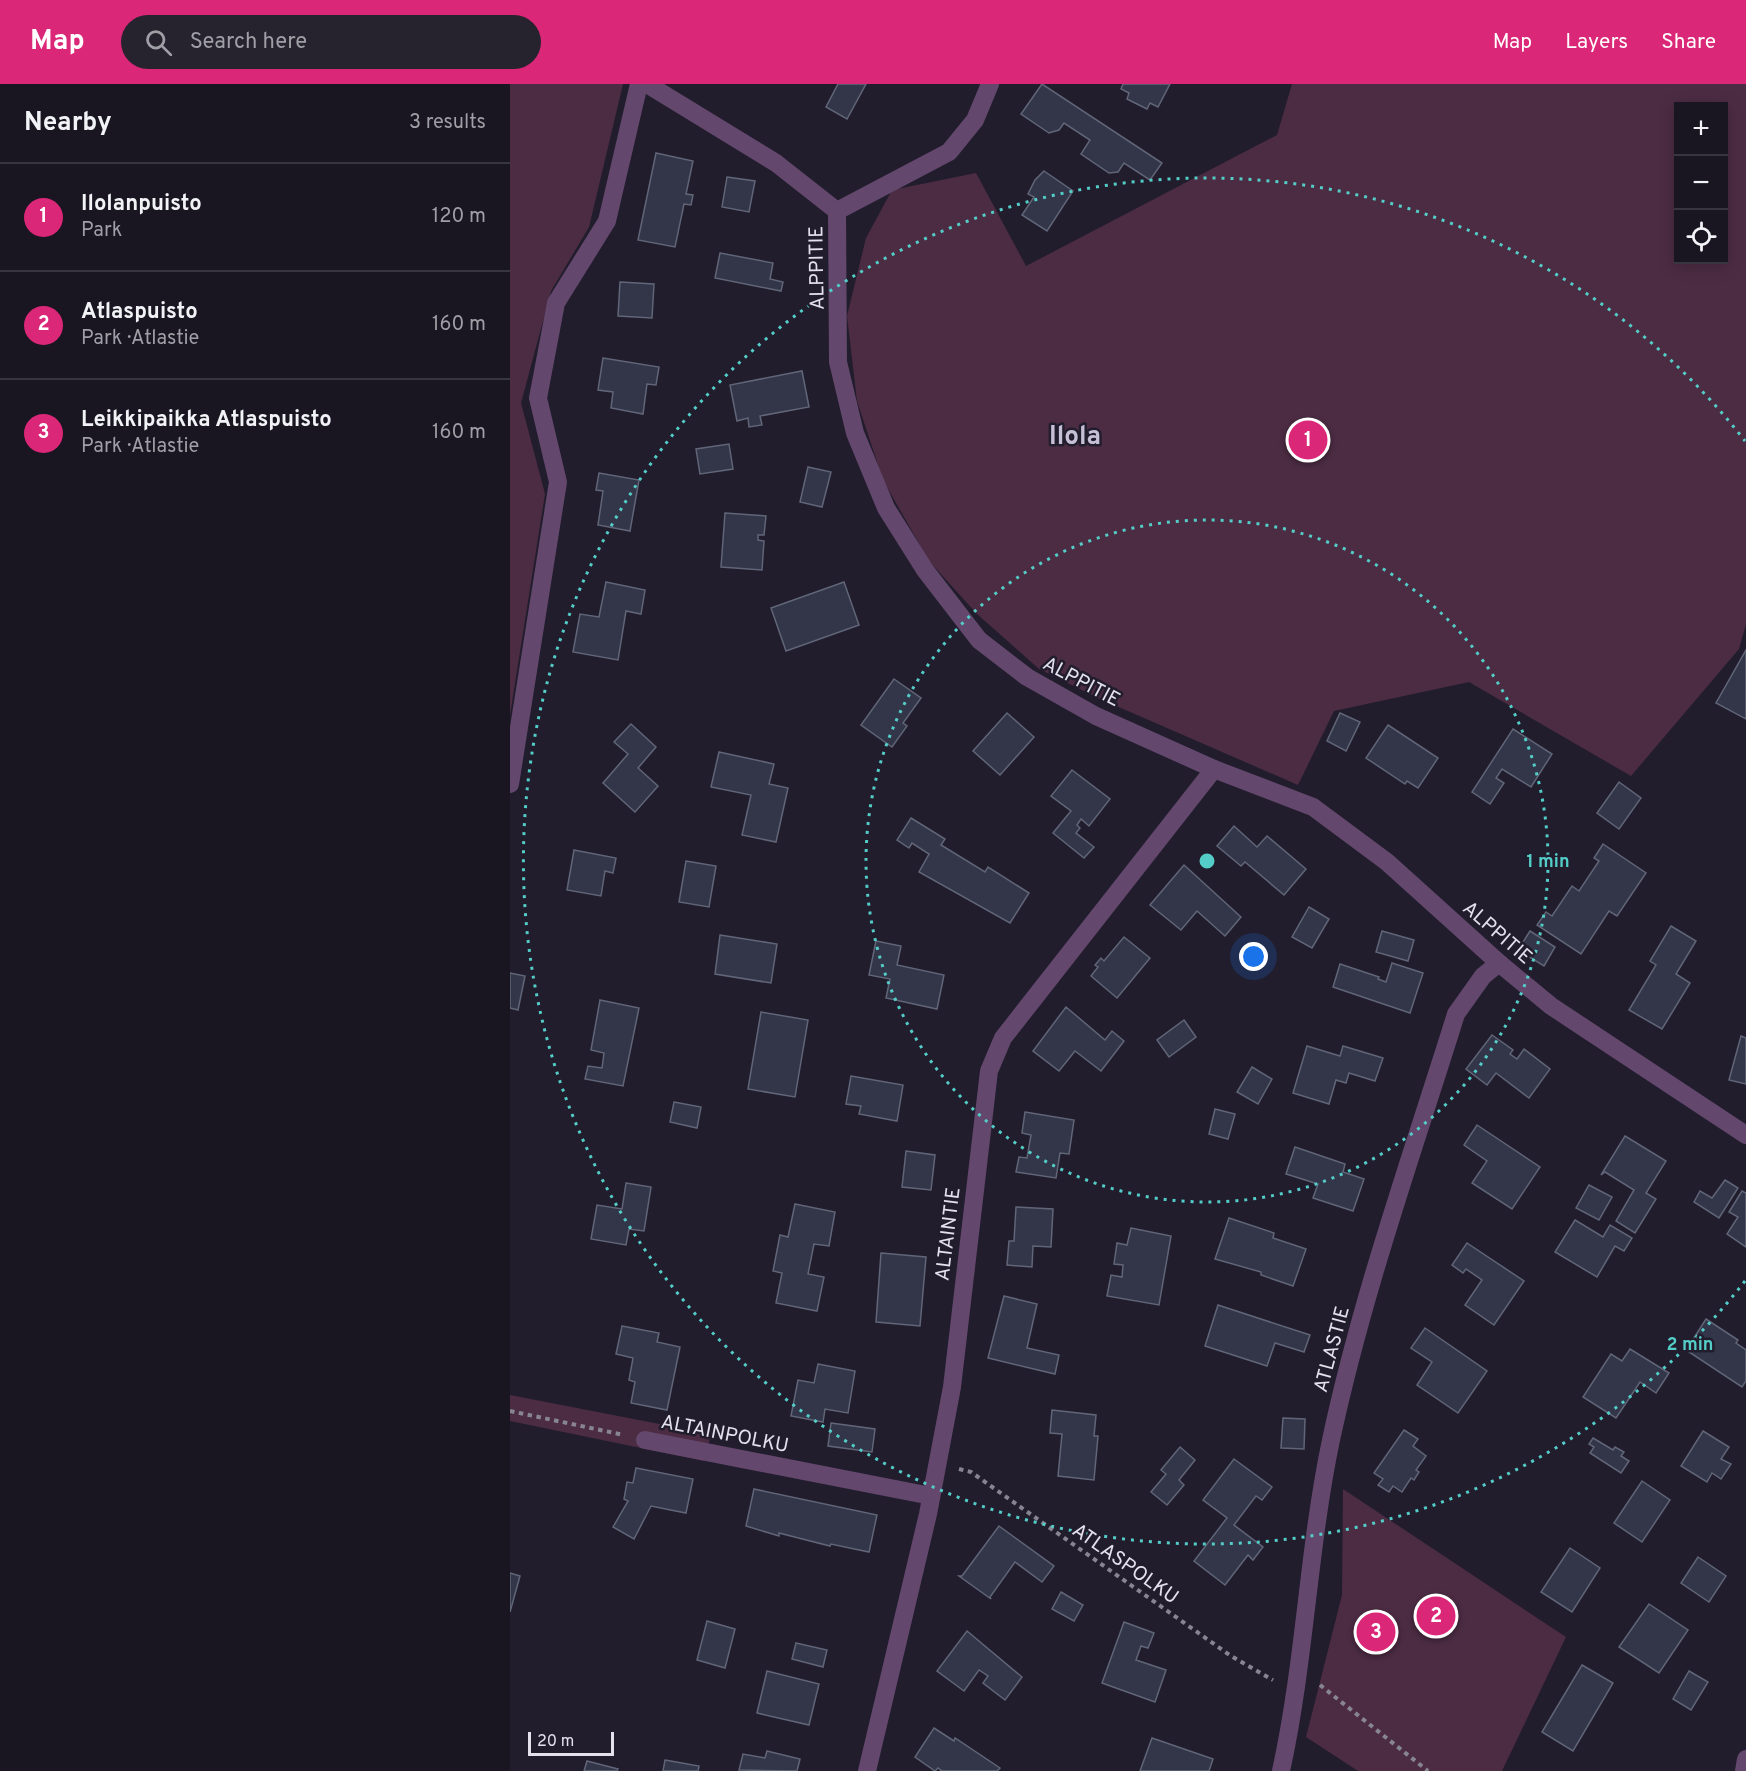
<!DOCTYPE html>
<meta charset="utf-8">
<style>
:root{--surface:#191622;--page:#26232f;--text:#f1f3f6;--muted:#9f9fa5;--line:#373540;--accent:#db2777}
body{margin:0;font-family:Overpass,sans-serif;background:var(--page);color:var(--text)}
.controls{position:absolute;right:18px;top:18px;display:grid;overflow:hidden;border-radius:0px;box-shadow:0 3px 15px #0003}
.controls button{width:54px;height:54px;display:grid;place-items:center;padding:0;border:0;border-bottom:2px solid var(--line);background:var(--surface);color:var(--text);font:30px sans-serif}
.scale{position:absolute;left:18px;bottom:15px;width:86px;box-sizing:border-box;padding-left:6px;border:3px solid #e4e1ed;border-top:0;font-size:16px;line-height:21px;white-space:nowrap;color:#e4e1ed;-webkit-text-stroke:4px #211d2d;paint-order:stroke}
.you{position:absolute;left:744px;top:873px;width:21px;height:21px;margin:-15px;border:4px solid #fff;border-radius:50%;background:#1a73e8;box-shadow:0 0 0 9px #1a73e833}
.badge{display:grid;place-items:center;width:39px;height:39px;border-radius:50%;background:var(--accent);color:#fff;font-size:20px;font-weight:700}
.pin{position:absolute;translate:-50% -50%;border:3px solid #fff;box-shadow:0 2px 6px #0006}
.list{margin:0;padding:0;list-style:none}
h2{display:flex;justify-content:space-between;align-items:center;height:78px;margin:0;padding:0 24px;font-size:26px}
h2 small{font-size:20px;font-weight:400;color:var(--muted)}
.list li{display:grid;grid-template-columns:39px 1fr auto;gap:18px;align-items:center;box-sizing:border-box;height:108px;padding:0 24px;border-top:2px solid var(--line)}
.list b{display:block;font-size:22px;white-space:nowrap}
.list p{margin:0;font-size:20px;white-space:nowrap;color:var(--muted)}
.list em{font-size:20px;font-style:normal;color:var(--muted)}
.icon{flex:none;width:33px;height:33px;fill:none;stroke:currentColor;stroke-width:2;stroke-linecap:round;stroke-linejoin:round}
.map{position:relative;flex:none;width:1236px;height:1687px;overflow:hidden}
header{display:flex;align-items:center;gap:36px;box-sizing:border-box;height:84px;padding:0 30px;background:var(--accent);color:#fff}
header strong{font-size:28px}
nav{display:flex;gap:33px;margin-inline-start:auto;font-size:21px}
.search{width:420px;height:54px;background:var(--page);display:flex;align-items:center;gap:15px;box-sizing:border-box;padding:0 21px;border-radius:33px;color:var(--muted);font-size:22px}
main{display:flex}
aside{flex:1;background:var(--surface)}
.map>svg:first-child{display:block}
.green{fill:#4c2c43;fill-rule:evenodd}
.building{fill:#323648;stroke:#606578;stroke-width:1.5}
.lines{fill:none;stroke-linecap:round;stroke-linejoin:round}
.path{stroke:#888593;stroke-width:4;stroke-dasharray:4.5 4.5;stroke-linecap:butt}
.minor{stroke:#63476d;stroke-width:18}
.ring{fill:none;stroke:#54cdc8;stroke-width:3;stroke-dasharray:3 6}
.labels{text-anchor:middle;stroke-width:5;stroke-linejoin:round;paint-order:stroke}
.street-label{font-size:20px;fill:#e4e1ed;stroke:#211d2d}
.district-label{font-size:26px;font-weight:bold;fill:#c5c0d6;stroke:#211d2d}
.centre{fill:#54cdc8;stroke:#211d2d;stroke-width:3}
.ring-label{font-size:18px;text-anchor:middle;font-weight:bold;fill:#54cdc8;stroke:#211d2d;stroke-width:5;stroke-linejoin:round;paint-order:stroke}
</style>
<header>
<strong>Map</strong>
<div class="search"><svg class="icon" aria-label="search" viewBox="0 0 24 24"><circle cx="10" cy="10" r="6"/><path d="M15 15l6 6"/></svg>Search here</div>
<nav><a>Map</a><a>Layers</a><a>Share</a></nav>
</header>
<main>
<aside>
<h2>Nearby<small>3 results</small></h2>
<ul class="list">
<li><span class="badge">1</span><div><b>Ilolanpuisto</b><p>Park</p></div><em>120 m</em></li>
<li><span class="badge">2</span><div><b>Atlaspuisto</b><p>Park · Atlastie</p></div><em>160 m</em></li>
<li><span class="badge">3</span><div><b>Leikkipaikka Atlaspuisto</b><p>Park · Atlastie</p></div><em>160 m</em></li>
</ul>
</aside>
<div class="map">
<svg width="1236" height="1687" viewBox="0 0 1236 1687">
<rect width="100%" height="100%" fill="#211d2d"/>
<g class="green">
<path d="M0,0h113l-34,143 -38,64 -30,112 24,91 -35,221z"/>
<path d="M782,0h454v540l-7,25 -108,127 -162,-94 -135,29 -36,74 -200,-87 -59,-29 -62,-55 -48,-53 -46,-81 -26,-79 -10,-85 19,-78 26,-48 84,-17 50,93 251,-131zM1168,22h46v154h-46z"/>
<path d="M0,1311l201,39 -7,27 -194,-40z"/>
<path d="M833,1405l223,148 -64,134h-144l-52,-34 36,-142z"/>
</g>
<g class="building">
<path d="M328,0h28l-19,35 -21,-12z"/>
<path d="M532,0l120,79 -12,17 -26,-17 -6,9 -9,1 -28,-19 9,-14 -26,-17 -5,7 -10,3 -28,-19z"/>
<path d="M613,0h47l-12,23 -8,-4 -3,6 -20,-10 2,-6 -8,-4z"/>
<path d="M146,69l37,8 -7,33 7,1 -2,10 -7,-1 -9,43 -37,-7z"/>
<path d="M534,87l29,20 -26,40 -25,-16 12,-18 -6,-3 7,-14z"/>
<path d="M217,93l28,4 -6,31 -27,-5z"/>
<path d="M210,169l53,10 -3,16 13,3 -2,9 -66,-13z"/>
<path d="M110,198l34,2 -2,34 -34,-2z"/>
<path d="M93,274l56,9 -3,18 -9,-1 -4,30 -32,-6 2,-16 -15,-2z"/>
<path d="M292,287l7,36 -49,9 2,9 -13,2 -1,-9 -11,3 -7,-36z"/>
<path d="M219,360l4,25 -33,5 -4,-25z"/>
<path d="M298,383l23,5 -9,35 -22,-5z"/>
<path d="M89,389l40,7 -9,51 -32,-6 5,-34 -7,-1z"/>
<path d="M215,429l41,3 -2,19h-6v5l6,1 -2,29 -41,-3z"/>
<path d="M96,498l39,8 -4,24 -15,-3 -8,49 -45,-8 7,-38 19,3z"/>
<path d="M334,498l15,43 -73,26 -15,-43z"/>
<path d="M1236,566v69l-30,-16z"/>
<path d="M384,595l27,19 -18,25 4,3 -15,21 -31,-22z"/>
<path d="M497,629l27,24 -34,38 -27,-24z"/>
<path d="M830,629l20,9 -14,29 -19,-10z"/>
<path d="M121,640l25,23 -18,21 20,18 -23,26 -32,-29 25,-29 -14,-12z"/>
<path d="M878,641l50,33 -20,30 -11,-7 -2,3 -39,-26z"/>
<path d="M1003,645l39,25 -21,33 -29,-18 -6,9 8,5 -14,21 -18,-12z"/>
<path d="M209,668l55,12 -5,20 19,4 -12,54 -34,-7 9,-40 -40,-8z"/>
<path d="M562,686l38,29 -21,27 -8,-7 -4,6 3,3 -4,5 18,14 -10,11 -31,-25 18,-22 -20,-15z"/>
<path d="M1109,698l22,16 -22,31 -22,-16z"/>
<path d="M401,734l34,21 -4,6 44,27 3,-5 41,26 -19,30 -91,-51 10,-18 -17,-11 -3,5 -12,-8z"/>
<path d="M724,742l23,21 10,-11 39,33 -22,26 -39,-33 -4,4 -24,-20z"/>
<path d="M1093,760l43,29 -29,43 -8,-5 -28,43 -44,-29 9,-13 6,4 20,-30 7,5 20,-30 -5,-3z"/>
<path d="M64,766l42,8 -3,15 -8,-2 -4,25 -34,-6z"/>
<path d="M176,777l30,5 -7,41 -30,-5z"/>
<path d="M674,781l57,52 -16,19 -28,-25 -16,19 -31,-25z"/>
<path d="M799,823l20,12 -17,29 -20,-11z"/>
<path d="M1161,842l25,15 -20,33 14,9 -28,46 -33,-19 27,-45 -6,-4z"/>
<path d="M872,847l32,9 -6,21 -32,-9z"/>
<path d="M1020,847l25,16 -11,19 -26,-16z"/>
<path d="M210,851l57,9 -6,39 -56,-9z"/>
<path d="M614,853l26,21 -33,40 -26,-22 7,-9 -3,-2 6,-7 3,3z"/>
<path d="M366,857l25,5 -4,19 47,10 -7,34 -51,-11 4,-19 -21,-4z"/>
<path d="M882,879l31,10 -13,40 -77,-26 7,-23 39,13 -1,2 8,3z"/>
<path d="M0,889l15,3 -7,34 -8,-2z"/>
<path d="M90,916l39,8 -16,78 -38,-7 3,-13 14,2 2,-15 -13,-3z"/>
<path d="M556,923l39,33 7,-9 12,10 -23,30 -26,-20 -16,20 -26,-20z"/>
<path d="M251,928l47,8 -13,77 -47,-8z"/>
<path d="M674,936l12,17 -27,20 -12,-17z"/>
<path d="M982,951l21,15 -3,4 7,5 7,-10 26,20 -21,29 -33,-25 -9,12 -21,-16z"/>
<path d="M1231,952l5,2v46l-17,-4z"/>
<path d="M797,962l33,10 3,-10 40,12 -8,23 -26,-8 -3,10 -10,-3 -7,24 -36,-11z"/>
<path d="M742,983l20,12 -14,25 -21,-12z"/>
<path d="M341,992l52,9 -6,36 -38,-7 2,-8 -15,-2z"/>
<path d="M164,1018l27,5 -4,21 -27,-6z"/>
<path d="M705,1025l20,5 -7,25 -19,-5z"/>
<path d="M515,1028l49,8 -5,34 -9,-1 -4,25 -40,-6 3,-15 8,1 4,-23 -9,-2z"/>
<path d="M967,1041l63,42 -28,42 -40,-26 15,-22 -23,-16z"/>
<path d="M1115,1052l41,25 -20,32 10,6 -21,34 -19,-12 18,-31 -29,-18 -4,3z"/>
<path d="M785,1063l50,17 -2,8 21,7 -11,32 -40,-13 5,-14 -32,-10z"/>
<path d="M396,1067l29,4 -4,35 -29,-3z"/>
<path d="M1215,1096l13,8 -19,30 -25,-16 6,-11 12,7z"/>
<path d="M116,1099l25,4 -7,44 -15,-2 -3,16 -35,-6 6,-34 25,4z"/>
<path d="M1079,1101l23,12 -13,23 -23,-12z"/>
<path d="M1232,1107l4,2v54l-19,-13 11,-17 -9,-5z"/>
<path d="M285,1120l40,8 -6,34 -15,-2 -6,30 16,3 -7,34 -41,-8 6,-30 -9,-2 7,-36 8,2z"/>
<path d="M506,1123l37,2 -2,38 -18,-1 -1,21 -25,-2 2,-24h5z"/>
<path d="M719,1134l45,15 -1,5 33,11 -13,37 -32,-11v-3l-46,-13z"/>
<path d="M1065,1136l28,17 7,-12 22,13 -8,13 -9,-5 -18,31 -42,-25z"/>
<path d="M621,1144l40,8 -12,69 -52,-9 4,-21 11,2 1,-12 -9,-1 3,-21 10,2z"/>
<path d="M957,1159l57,38 -30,44 -29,-20 17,-25 -16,-11 -3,4 -11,-8z"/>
<path d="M371,1169l45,4 -6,69 -44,-4z"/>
<path d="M494,1212l33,8 -10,44 32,7 -4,19 -67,-16z"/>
<path d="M708,1221l92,30 -6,17 -29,-9 -8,23 -62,-20z"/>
<path d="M1196,1235l32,21 -2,3 10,7v31l-4,6 -56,-37z"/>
<path d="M112,1242l37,7 -2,9 23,5 -13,63 -36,-7 4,-21 -6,-2 4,-22 -17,-4z"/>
<path d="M915,1244l62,43 -29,42 -41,-28 15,-23 -21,-14z"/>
<path d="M1120,1265l39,24 -13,20 -16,-11 -24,36 -33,-21 28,-43 11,7z"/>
<path d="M308,1280l37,7 -7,42 -23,-4 -2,13 -32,-6 7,-36 16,3z"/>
<path d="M542,1326l44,5 -2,21h4l-4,44 -36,-4 4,-42 -12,-1z"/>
<path d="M773,1334l22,1 -1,30 -23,-1z"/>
<path d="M321,1339l44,6 -3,23 -44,-6z"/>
<path d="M894,1346l14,9 -5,7 13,10 -10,14 3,2 -5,8 -3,-2 -9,14 -9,-6 -4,6 -11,-7 5,-6 -9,-6z"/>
<path d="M1193,1347l26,16 -8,12 10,5 -10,15 -9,-6 -5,9 -26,-16z"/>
<path d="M1083,1354l20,12 2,-3 9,5 -3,4 8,5 -8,12 -31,-20 4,-6 -5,-3z"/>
<path d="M670,1363l15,13 -16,20 5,5 -17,20 -16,-13 15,-18 -5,-4z"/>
<path d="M724,1375l38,28 -10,13 -6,-4 -22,29 29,22 -10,13 -5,-5 -23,30 -31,-24 33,-43 -24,-18z"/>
<path d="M126,1384l57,11 -7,34 -35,-7 -17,33 -21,-12 15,-26 -4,-2 3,-17 6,1z"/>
<path d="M1132,1397l28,19 -28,42 -28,-19z"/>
<path d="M244,1405l123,26 -8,37 -38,-8 -1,2 -51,-13v3l-33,-10z"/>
<path d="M489,1442l55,40 -12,16 -27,-20 -25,35 1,2 -32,-23h3z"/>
<path d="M1060,1464l30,20 -28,44 -31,-20z"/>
<path d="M1188,1473l28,19 -17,26 -28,-19z"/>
<path d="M0,1489l10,3 -10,36z"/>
<path d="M551,1508l22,13 -9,16 -22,-12z"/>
<path d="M1139,1520l39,26 -29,43 -40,-26z"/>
<path d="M197,1537l28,8 -10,39 -28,-8z"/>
<path d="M614,1538l30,11 -6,15 -7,-2 -5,14 30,10 -11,32 -53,-19z"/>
<path d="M457,1547l55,46 -17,23 -22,-17 5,-7 -9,-6 -15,21 -27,-20z"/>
<path d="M286,1559l31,7 -4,17 -31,-8z"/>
<path d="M1072,1581l31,18 -40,68 -31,-19z"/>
<path d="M257,1587l52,13 -10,41 -52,-12z"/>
<path d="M1179,1587l19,11 -17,28 -18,-11z"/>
<path d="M424,1644l20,13 1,-3 45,30 -3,3h-55l-4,-3 -3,3 -20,-14z"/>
<path d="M642,1654l61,21 -4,12h-69z"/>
<path d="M257,1667l33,8 -3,12 -58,-1 4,-16 22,4z"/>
<path d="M155,1676l34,6 -1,5h-35z"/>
<path d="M77,1677l31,8 -1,2h-33z"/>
</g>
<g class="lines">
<g class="path">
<path d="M0,1327l114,24"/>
<path d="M449,1385l12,3 260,184 42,24"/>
<path d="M810,1601l108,86"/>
</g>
<g class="minor">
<path d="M137,0l129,79 61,48 1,151 17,71 31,75 39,62 54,70 48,37 69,39 118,53 99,38 74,55 112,101 52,43 195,129"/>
<path d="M327,127l112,-59 26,-32 15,-36"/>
<path d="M0,700l48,-302 -20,-84 18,-95 51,-82 32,-137"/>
<path d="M135,1356l286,56"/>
<path d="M357,1687l61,-257 24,-127 37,-316 14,-33 211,-269"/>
<path d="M771,1687c24,-109 27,-222 50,-331 31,-145 81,-285 125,-426l27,-38 16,-13"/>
<path d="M1234,1687l2,-12"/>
</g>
</g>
<g class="ring">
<circle cx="697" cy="777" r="341"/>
<path d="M1235 1197A683 683 0 1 1 1235 357"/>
</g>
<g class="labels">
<g class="street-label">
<text transform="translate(306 184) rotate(-91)" y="7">ALPPITIE</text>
<text transform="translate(572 597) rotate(28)" y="7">ALPPITIE</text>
<text transform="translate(988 848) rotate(41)" y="7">ALPPITIE</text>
<text transform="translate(437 1150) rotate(-83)" y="7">ALTAINTIE</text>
<text transform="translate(821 1265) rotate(-75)" y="7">ATLASTIE</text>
<text transform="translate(215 1349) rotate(11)" y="7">ALTAINPOLKU</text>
<text transform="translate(616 1479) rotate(35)" y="7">ATLASPOLKU</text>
</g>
<g class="district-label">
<text x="565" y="360">Ilola</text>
</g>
</g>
<circle cx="697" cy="777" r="9" class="centre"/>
<g class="ring-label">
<text x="1038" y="783">1 min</text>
<text x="1180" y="1266">2 min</text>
</g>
</svg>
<div class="controls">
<button>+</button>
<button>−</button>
<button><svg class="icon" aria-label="locate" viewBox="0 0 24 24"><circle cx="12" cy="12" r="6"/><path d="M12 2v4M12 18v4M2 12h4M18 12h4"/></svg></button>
</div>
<div class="scale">20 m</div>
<div class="you"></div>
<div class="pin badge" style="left:798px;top:356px">1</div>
<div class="pin badge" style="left:926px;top:1532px">2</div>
<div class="pin badge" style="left:866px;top:1548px">3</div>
</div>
</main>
